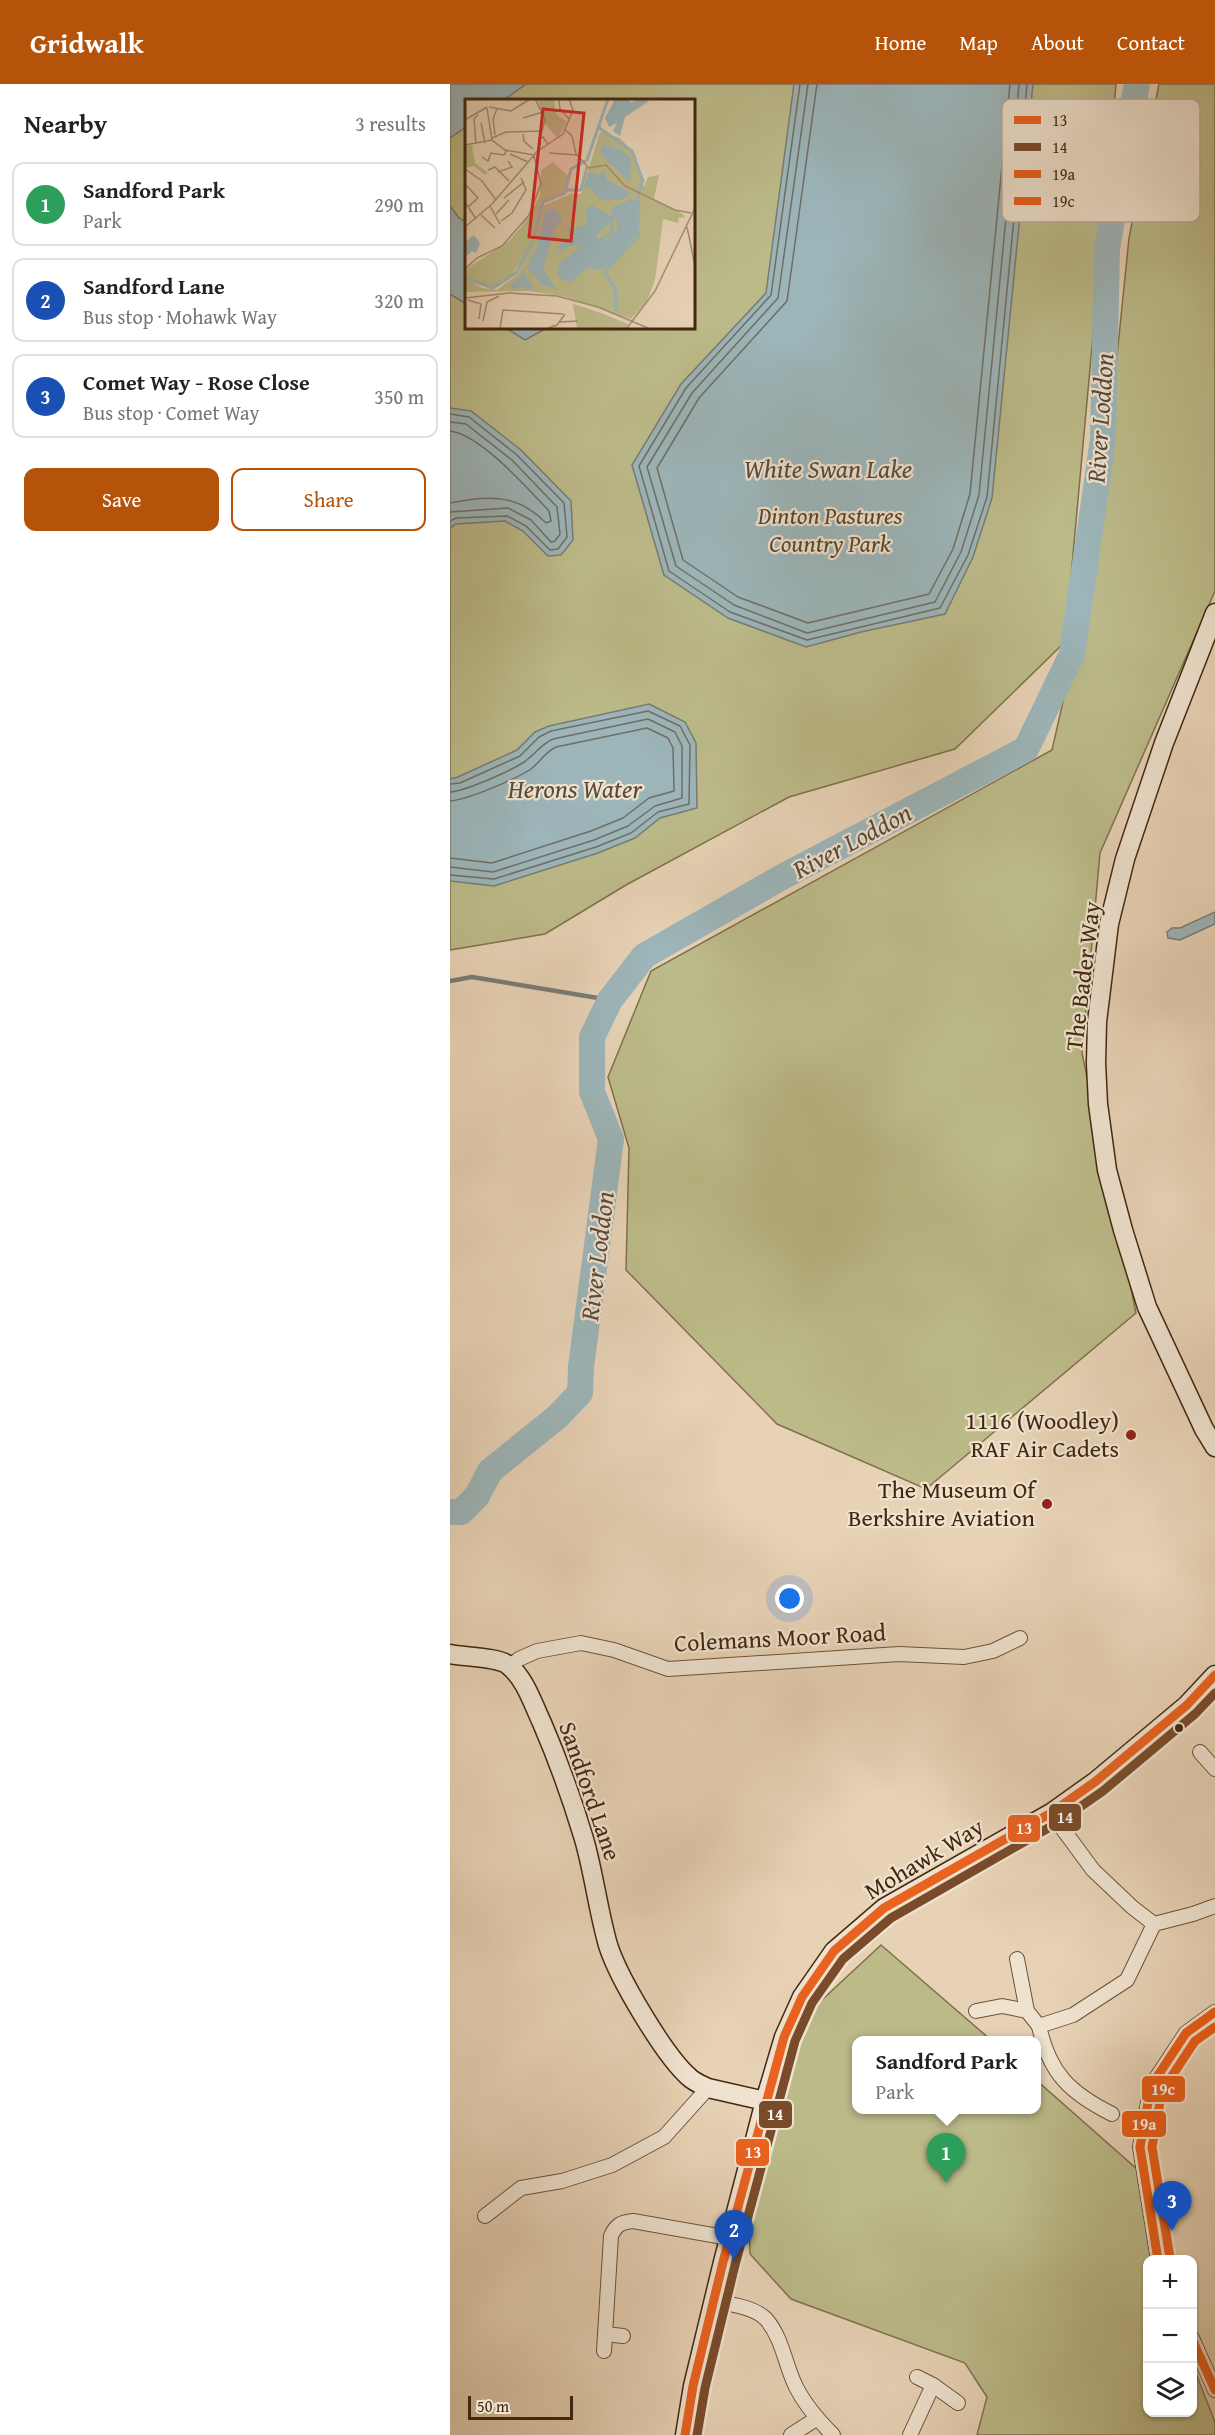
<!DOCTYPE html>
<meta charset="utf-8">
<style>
:root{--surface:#fff;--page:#f6f6f6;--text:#222;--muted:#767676;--line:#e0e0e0;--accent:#b45309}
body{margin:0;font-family:"Gentium Book Plus",serif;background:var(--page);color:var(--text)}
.controls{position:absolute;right:18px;bottom:18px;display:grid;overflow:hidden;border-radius:12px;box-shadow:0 2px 4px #0004}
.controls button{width:54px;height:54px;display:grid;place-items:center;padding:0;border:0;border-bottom:2px solid var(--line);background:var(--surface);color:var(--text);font:30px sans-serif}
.scale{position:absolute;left:18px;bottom:15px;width:105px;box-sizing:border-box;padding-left:6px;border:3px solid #43270f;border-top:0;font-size:16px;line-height:21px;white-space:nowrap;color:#43270f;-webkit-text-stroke:4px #efe2cf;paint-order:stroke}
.you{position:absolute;left:340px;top:1515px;width:21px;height:21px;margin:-15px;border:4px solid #fff;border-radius:50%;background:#1a73e8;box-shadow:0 0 0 9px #1a73e833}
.badge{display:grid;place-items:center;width:39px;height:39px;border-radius:50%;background:var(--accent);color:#fff;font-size:20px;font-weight:700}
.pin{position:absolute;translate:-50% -50px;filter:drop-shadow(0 2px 3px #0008)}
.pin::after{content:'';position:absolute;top:32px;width:21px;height:18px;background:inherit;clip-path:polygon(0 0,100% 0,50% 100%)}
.popup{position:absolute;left:402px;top:1952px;width:189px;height:78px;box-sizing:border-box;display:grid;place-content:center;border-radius:12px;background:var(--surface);filter:drop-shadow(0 2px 4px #0005);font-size:20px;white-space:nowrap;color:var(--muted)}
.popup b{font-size:22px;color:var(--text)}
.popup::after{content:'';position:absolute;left:50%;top:100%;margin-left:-12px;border:12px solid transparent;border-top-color:var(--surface)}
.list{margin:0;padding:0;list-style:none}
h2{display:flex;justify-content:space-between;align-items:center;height:78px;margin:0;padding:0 24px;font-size:26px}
h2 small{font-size:20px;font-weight:400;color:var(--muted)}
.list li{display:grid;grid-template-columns:39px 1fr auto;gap:18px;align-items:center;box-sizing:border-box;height:84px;margin:0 12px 12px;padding:0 12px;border:2px solid var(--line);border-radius:12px}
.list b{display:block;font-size:22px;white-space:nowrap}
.list p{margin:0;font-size:20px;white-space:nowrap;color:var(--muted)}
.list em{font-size:20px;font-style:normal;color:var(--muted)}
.actions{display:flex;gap:12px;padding:18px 24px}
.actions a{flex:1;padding:14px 0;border:2px solid var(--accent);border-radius:12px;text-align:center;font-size:21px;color:var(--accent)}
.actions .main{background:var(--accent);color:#fff}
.icon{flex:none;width:33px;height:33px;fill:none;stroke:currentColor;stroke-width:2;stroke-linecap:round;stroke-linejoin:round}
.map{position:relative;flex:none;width:765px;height:2351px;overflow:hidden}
header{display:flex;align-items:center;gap:36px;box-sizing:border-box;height:84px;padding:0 30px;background:var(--accent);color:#fff}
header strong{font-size:28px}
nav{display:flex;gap:33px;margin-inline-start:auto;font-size:21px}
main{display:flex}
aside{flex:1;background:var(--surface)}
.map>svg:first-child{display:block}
.green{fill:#bcba89;stroke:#80704c;stroke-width:1.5;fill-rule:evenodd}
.water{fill:#9cb5b9;stroke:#787c75;stroke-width:1.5}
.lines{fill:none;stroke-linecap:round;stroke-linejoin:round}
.shore{stroke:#706e64;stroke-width:1.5}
.stream{stroke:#787c75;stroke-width:4.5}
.river{stroke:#9cb5b9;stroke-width:26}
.street-casing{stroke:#6c5238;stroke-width:16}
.secondary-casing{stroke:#43270f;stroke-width:21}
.street{stroke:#efe2cf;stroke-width:14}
.secondary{stroke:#efe2cf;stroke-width:18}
.bus-1-casing{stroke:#efe2cf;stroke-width:14}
.bus-2-casing{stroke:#efe2cf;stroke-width:14}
.bus-3-casing{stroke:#efe2cf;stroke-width:14}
.bus-4-casing{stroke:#efe2cf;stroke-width:14}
.bus-1{stroke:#e96220;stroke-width:9}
.bus-2{stroke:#7a4b2a;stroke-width:9}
.bus-3{stroke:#ec5e16;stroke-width:9}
.bus-4{stroke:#ec5e16;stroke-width:9}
.poi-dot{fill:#8f2418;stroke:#efe2cf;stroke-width:2}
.bus-dot{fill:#43270f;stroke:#efe2cf;stroke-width:2}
.labels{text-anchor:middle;stroke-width:4.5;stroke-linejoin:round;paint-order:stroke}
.park-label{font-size:24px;font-style:italic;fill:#5b4427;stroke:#efe2cf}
.street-label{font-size:24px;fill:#43270f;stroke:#efe2cf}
.poi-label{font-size:24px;fill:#43270f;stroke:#efe2cf;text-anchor:end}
.water-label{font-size:26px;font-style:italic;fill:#594a3a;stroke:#efe2cf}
.inset-river{fill:none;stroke:#9cb5b9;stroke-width:3}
.inset-road{fill:none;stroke:#a58e73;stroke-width:1.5}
.view{fill:#d62828;fill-opacity:0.15;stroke:#d62828;stroke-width:3}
.inset-edge{fill:none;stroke:#43270f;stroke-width:3}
.key{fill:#efe2cf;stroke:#bbaa95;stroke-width:1.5}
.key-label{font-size:16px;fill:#43270f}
.line-badge{stroke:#efe2cf;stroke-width:2}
.badge-label{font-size:16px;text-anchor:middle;font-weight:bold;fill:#fff}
</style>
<header>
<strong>Gridwalk</strong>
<nav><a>Home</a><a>Map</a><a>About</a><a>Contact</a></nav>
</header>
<main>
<aside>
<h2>Nearby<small>3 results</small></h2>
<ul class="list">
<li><span class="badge" style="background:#2e9e5b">1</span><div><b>Sandford Park</b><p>Park</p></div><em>290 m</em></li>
<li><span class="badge" style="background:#1a4fb4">2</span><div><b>Sandford Lane</b><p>Bus stop · Mohawk Way</p></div><em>320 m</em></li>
<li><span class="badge" style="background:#1a4fb4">3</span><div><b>Comet Way - Rose Close</b><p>Bus stop · Comet Way</p></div><em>350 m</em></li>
</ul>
<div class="actions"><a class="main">Save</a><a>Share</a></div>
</aside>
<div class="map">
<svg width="765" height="2351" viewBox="0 0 765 2351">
<rect width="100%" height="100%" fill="#e7d2b5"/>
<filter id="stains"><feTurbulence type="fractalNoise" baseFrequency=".00333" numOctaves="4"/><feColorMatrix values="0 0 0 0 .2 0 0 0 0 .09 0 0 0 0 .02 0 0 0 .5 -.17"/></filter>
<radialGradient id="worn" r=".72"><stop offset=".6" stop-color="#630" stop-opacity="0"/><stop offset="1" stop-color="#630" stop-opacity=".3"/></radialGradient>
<g class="green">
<path d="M0,0h666l-51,558 -110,107 -166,48 -163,88 -81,49 -95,16zM16,16h227v227h-227z"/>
<path d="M709,0h56v507l-115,262 -18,200 54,260 -210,176 -149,-65 -151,-154 3,-122 -21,-71 43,-106 401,-221 45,-198 32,-314z"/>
<path d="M431,1861l110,95h-135v70h180v-30l102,90 13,89 -3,1v152h44l1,-46 22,56v13h-238l10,-38 -22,-34 -174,-64 -41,-45 -2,-57 61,-185z"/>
</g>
<g class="water">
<path d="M0,0h76l-22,16h-38v27l-16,11z"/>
<path d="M344,0h239l-41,414 -19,59 -28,57 -84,18 -55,15 -78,-29 -64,-43 -32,-110 49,-81 85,-91z"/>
<path d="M0,122l9,12 7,4v82l-16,-10z"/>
<path d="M54,243h45l-24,13z"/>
<path d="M0,324l21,3 50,39 50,51 2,39 -12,15 -13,1 -25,-25 -18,-10 -49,3 -6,4z"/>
<path d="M199,620l36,18 11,21 1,65 -37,10 -25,20 -37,15 -104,33 -44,-5v-102l8,-2 59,-27 18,-18 14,-6z"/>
<path d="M765,828v12l-35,16 -12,-2 -1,-6 5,-4h8z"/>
</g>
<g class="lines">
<g class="shore">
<path d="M350,0l-29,211 -85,93 -47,78 30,105 61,41 77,28 133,-32 28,-53 19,-58 40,-413"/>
<path d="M358,0l-30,214 -86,95 -45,74 29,99 58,39 73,28 128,-31 26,-50 18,-57 40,-411"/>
<path d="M367,0l-30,217 -88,97 -42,70 26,92 55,37 70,26 121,-29 24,-45 17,-55 40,-410"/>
<path d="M0,330l19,3 48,38 47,48 3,34 -9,12 -8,1 -24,-24 -19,-10 -51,2 -6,3"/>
<path d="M0,338l16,2 46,36 45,47 3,27 -5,7 -4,1 -20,-22 -23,-12 -58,4"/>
<path d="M0,347c31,4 77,57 99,80l2,10 -5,2c-28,-29 -58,-28 -96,-20"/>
<path d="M0,700l10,-1 60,-27 19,-19 12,-6 97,-20 32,15 10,19 -1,59 -31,8 -27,21 -35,14 -102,32 -44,-4"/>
<path d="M0,708c16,-1 60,-21 74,-30 11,-7 17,-18 29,-23l95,-20 27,13 7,14v52l-27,8 -27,20 -34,14 -101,32 -43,-5"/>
<path d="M0,717c17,-1 66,-22 81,-32 9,-7 14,-17 25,-22l91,-19 21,10 5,10 1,43 -25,7 -26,20 -32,13 -99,32 -42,-5"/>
</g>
<path class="stream" d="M0,897l22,-4 138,23"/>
<path class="river" d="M0,1428h11l16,-16 13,-25 67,-54 23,-24 1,-26 30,-228 -19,-47v-55l18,-37 34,-44 138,-79 244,-128 46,-95 31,-215 4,-191 30,-164"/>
<g class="street-casing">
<g id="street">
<path d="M61,1582l8,-7 18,-8 44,-8 33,7 54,19 231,-15 65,3 29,-6 27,-13"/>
<path d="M750,1668l15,17"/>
<path d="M601,1729l42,57 39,37 22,17 39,-10 22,-8"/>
<path d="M567,1875l10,52"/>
<path d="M526,1927l26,-5 25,5 12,15 34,-11 54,-35 27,-56"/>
<path d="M589,1942c10,47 31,67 73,88"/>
<path d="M35,2132l36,-28 41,-7 50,-16 52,-28 44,-49"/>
<path d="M708,2176l-18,-113 11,-61 35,-53 29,-21"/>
<path d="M264,2217c16,3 40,6 52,18 17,20 19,46 30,68 9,18 23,34 37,48"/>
<path d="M155,2250l18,2"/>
<path d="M742,2254l23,52"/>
<path d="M154,2267l7,-115c5,-11 10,-14 22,-15l96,17"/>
<path d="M483,2301l25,18"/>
<path d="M341,2351l25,-16"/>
<path d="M460,2351l23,-50 -16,-8"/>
</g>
</g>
<g class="secondary-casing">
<g id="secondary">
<path d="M765,529l-51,130 -39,116 -16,65 -12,98 -1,41 2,41 9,66 16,60 24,77 57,122 11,18"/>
<path d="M0,1570c14,3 48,3 58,11 17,13 25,39 34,58 16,37 30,76 42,116 10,35 14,71 24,106 10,32 56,110 81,132 5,5 13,8 19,11l57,13"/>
<path d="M235,2351l8,-49 30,-124 42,-161 19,-64 18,-40 32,-46 50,-43 167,-95 45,-32 91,-76 28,-30"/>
</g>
</g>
<use href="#street" class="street"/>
<use href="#secondary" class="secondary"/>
<g class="bus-1-casing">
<path id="bus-1" d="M235,2351l8,-49 30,-124 61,-225 18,-40 32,-46 50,-43 167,-95 45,-32 91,-76 28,-30"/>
</g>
<g class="bus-2-casing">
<path id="bus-2" d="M247,2351l8,-47 30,-123 60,-224 17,-38 31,-44 48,-41 166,-95 46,-32 92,-77 20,-21"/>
</g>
<g class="bus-3-casing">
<g id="bus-3">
<path d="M708,2176l-18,-113 11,-61 35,-53 29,-21"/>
<path d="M742,2255l23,51"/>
</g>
</g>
<g class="bus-4-casing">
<path id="bus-4" d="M720,2174l-18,-111 10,-56 33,-50 20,-14"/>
</g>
<use href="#bus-1" class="bus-1"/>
<use href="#bus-2" class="bus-2"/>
<use href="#bus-3" class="bus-3"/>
<use href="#bus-4" class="bus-4"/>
</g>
<g class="poi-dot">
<circle cx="681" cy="1351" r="6"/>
<circle cx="597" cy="1420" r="6"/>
</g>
<circle class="bus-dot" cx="729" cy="1644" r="5"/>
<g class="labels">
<g class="park-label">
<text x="380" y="440">Dinton Pastures<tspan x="380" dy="28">Country Park</tspan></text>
</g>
<g class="street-label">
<text transform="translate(633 892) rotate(-83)" y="8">The Bader Way</text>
<text transform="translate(330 1554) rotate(-3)" y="8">Colemans Moor Road</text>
<text transform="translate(140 1707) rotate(71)" y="8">Sandford Lane</text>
<text transform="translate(474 1775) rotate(-31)" y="8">Mohawk Way</text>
</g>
<g class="poi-label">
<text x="669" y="1345">1116 (Woodley)<tspan x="669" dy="28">RAF Air Cadets</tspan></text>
<text x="585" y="1414">The Museum Of<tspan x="585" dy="28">Berkshire Aviation</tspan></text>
</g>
<g class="water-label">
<text transform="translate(650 334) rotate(-86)" y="9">River Loddon</text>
<text x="378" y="394">White Swan Lake</text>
<text x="125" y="714">Herons Water</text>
<text transform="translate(402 757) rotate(-28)" y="9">River Loddon</text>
<text transform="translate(147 1172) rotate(-83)" y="9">River Loddon</text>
</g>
</g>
<g transform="translate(15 15)">
<rect width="230" height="230" fill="#e7d2b5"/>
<path d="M89,0l2,15 11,8 -9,16 -13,-14 -7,-23zM135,33l20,6 15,16 9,33 4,-10 11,-2 -5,24 29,15 2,4 -6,-1 -1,6 -15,-4 -8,61 -8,21 -16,18 -68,-23 -35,-5 -63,1v-14l17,10 15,2 21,-16 16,-33 6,-32 -11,38 -19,31 -12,8h-15l-18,-9v-7l44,-29 13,-15 18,-30 1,-26 12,-8 15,14v10l-3,6 -23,9 -2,6 31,-13h10zM7,46l3,18 13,10 -3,2 -11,-9 -9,2v-22zM108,205l28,9 27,11 -2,4h-49z" fill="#bcba89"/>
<path d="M150,0h14l2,4 6,-4 12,2 -24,16 -5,19 -7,-5 4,-8 -8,4 -4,-9zM139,45l17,6 10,9 -1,23 -27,-25 -3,-7zM139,70l3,11 25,13 -12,7h-20l-10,-12h-6l5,-16 10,4zM167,100l6,5 -1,28 -26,33 -14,5 -9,-3 -16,15 -10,-2 -5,-7 4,-12 19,-13 -6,-3 -16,6 1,-6 13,-9 -6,-8 8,1 14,-6 -4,-12 7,-6 20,11 2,-9zM147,121h5v10l-7,8 -12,3 -2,-5zM90,109l8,11 -8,9 -12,41 13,20 -14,-4 -15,-18 10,-20 8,-35zM9,136l6,8 -4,10 -4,-2 -7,7v-16zM58,171l11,19 -26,-1 13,-12z" fill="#9cb5b9" fill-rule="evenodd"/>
<path class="inset-river" d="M133,28l34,24 11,30 -5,13v42l-33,36 10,17 1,22M102,91h14l6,-23M133,142l14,-9v-12M0,179l28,10 23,-15 16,-30 11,-41 22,-9 6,-24 16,-9 21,-61"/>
<path class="inset-road" d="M94,1l1,9 9,10M24,8l22,4 19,-12M22,9l5,32 13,10 29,5M58,19l20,-6M0,21l22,-13M16,24l4,20M100,31l7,6 4,18 13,14 17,-3 19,21 50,24 16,3M58,35l1,7 9,8M30,36l-2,-16 4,-10M27,39l14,-6 36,-1 3,-12 -10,-20M11,45l-2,-25 4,-4M0,46l27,-5M75,47l-1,-8 4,-1 5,7M70,54l28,-19 10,-24 -4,-11M84,54l28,2M45,55l18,8M17,58l6,4 3,-8 13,2 3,-5M0,70l17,12 14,19M23,71l7,-3 14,14M33,73l14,-5 -4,-6M0,85l13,14 -10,9M39,99l20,-16M0,103l11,17M25,107l10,18M31,115l13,-14M16,116l14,13M36,122l11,-8 14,-23 -5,-12M0,128l27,-23 44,-51M222,128l8,39M0,170l12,-11 25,-12 27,-31 12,-31 -7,-28M0,199l44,-5 48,3 41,11 50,21M3,201l13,4 -2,15M18,222l4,-19 12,-6M95,223l18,-1M35,229l3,-18 60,4M83,229l9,-3 8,-11M162,229l28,-37 40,-83"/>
<path class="view" d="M78,10l41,4 -13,128 -42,-4z"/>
<rect width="230" height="230" class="inset-edge"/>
</g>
<rect x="552" y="15" width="198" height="123" rx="9" class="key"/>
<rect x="564" y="32" width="27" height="8" fill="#e96220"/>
<rect x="564" y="59" width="27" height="8" fill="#7a4b2a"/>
<rect x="564" y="86" width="27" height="8" fill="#ec5e16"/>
<rect x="564" y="113" width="27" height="8" fill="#ec5e16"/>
<g class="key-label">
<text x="602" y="42">13</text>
<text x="602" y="69">14</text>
<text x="602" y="96">19a</text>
<text x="602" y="123">19c</text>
</g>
<g class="line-badge">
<rect x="598" y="1719" width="34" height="29" rx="6" fill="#7a4b2a"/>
<rect x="557" y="1730" width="34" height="29" rx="6" fill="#e96220"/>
<rect x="691" y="1991" width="45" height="28" rx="6" fill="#ec5e16"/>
<rect x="308" y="2016" width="35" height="29" rx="6" fill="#7a4b2a"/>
<rect x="671" y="2026" width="46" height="28" rx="6" fill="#ec5e16"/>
<rect x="285" y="2054" width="35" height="29" rx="6" fill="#e96220"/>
</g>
<g class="badge-label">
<text x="615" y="1739">14</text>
<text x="574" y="1750">13</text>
<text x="713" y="2011">19c</text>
<text x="325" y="2036">14</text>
<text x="694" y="2046">19a</text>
<text x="303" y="2074">13</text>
</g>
<rect width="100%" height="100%" filter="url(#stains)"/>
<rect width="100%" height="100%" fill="url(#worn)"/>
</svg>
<div class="controls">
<button>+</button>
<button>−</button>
<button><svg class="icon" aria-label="layers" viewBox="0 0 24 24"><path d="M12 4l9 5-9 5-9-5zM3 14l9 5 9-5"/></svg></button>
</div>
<div class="scale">50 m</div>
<div class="you"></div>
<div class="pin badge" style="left:496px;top:2099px;background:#2e9e5b">1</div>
<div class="popup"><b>Sandford Park</b>Park</div>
<div class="pin badge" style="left:284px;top:2176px;background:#1a4fb4">2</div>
<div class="pin badge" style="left:722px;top:2147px;background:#1a4fb4">3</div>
</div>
</main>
